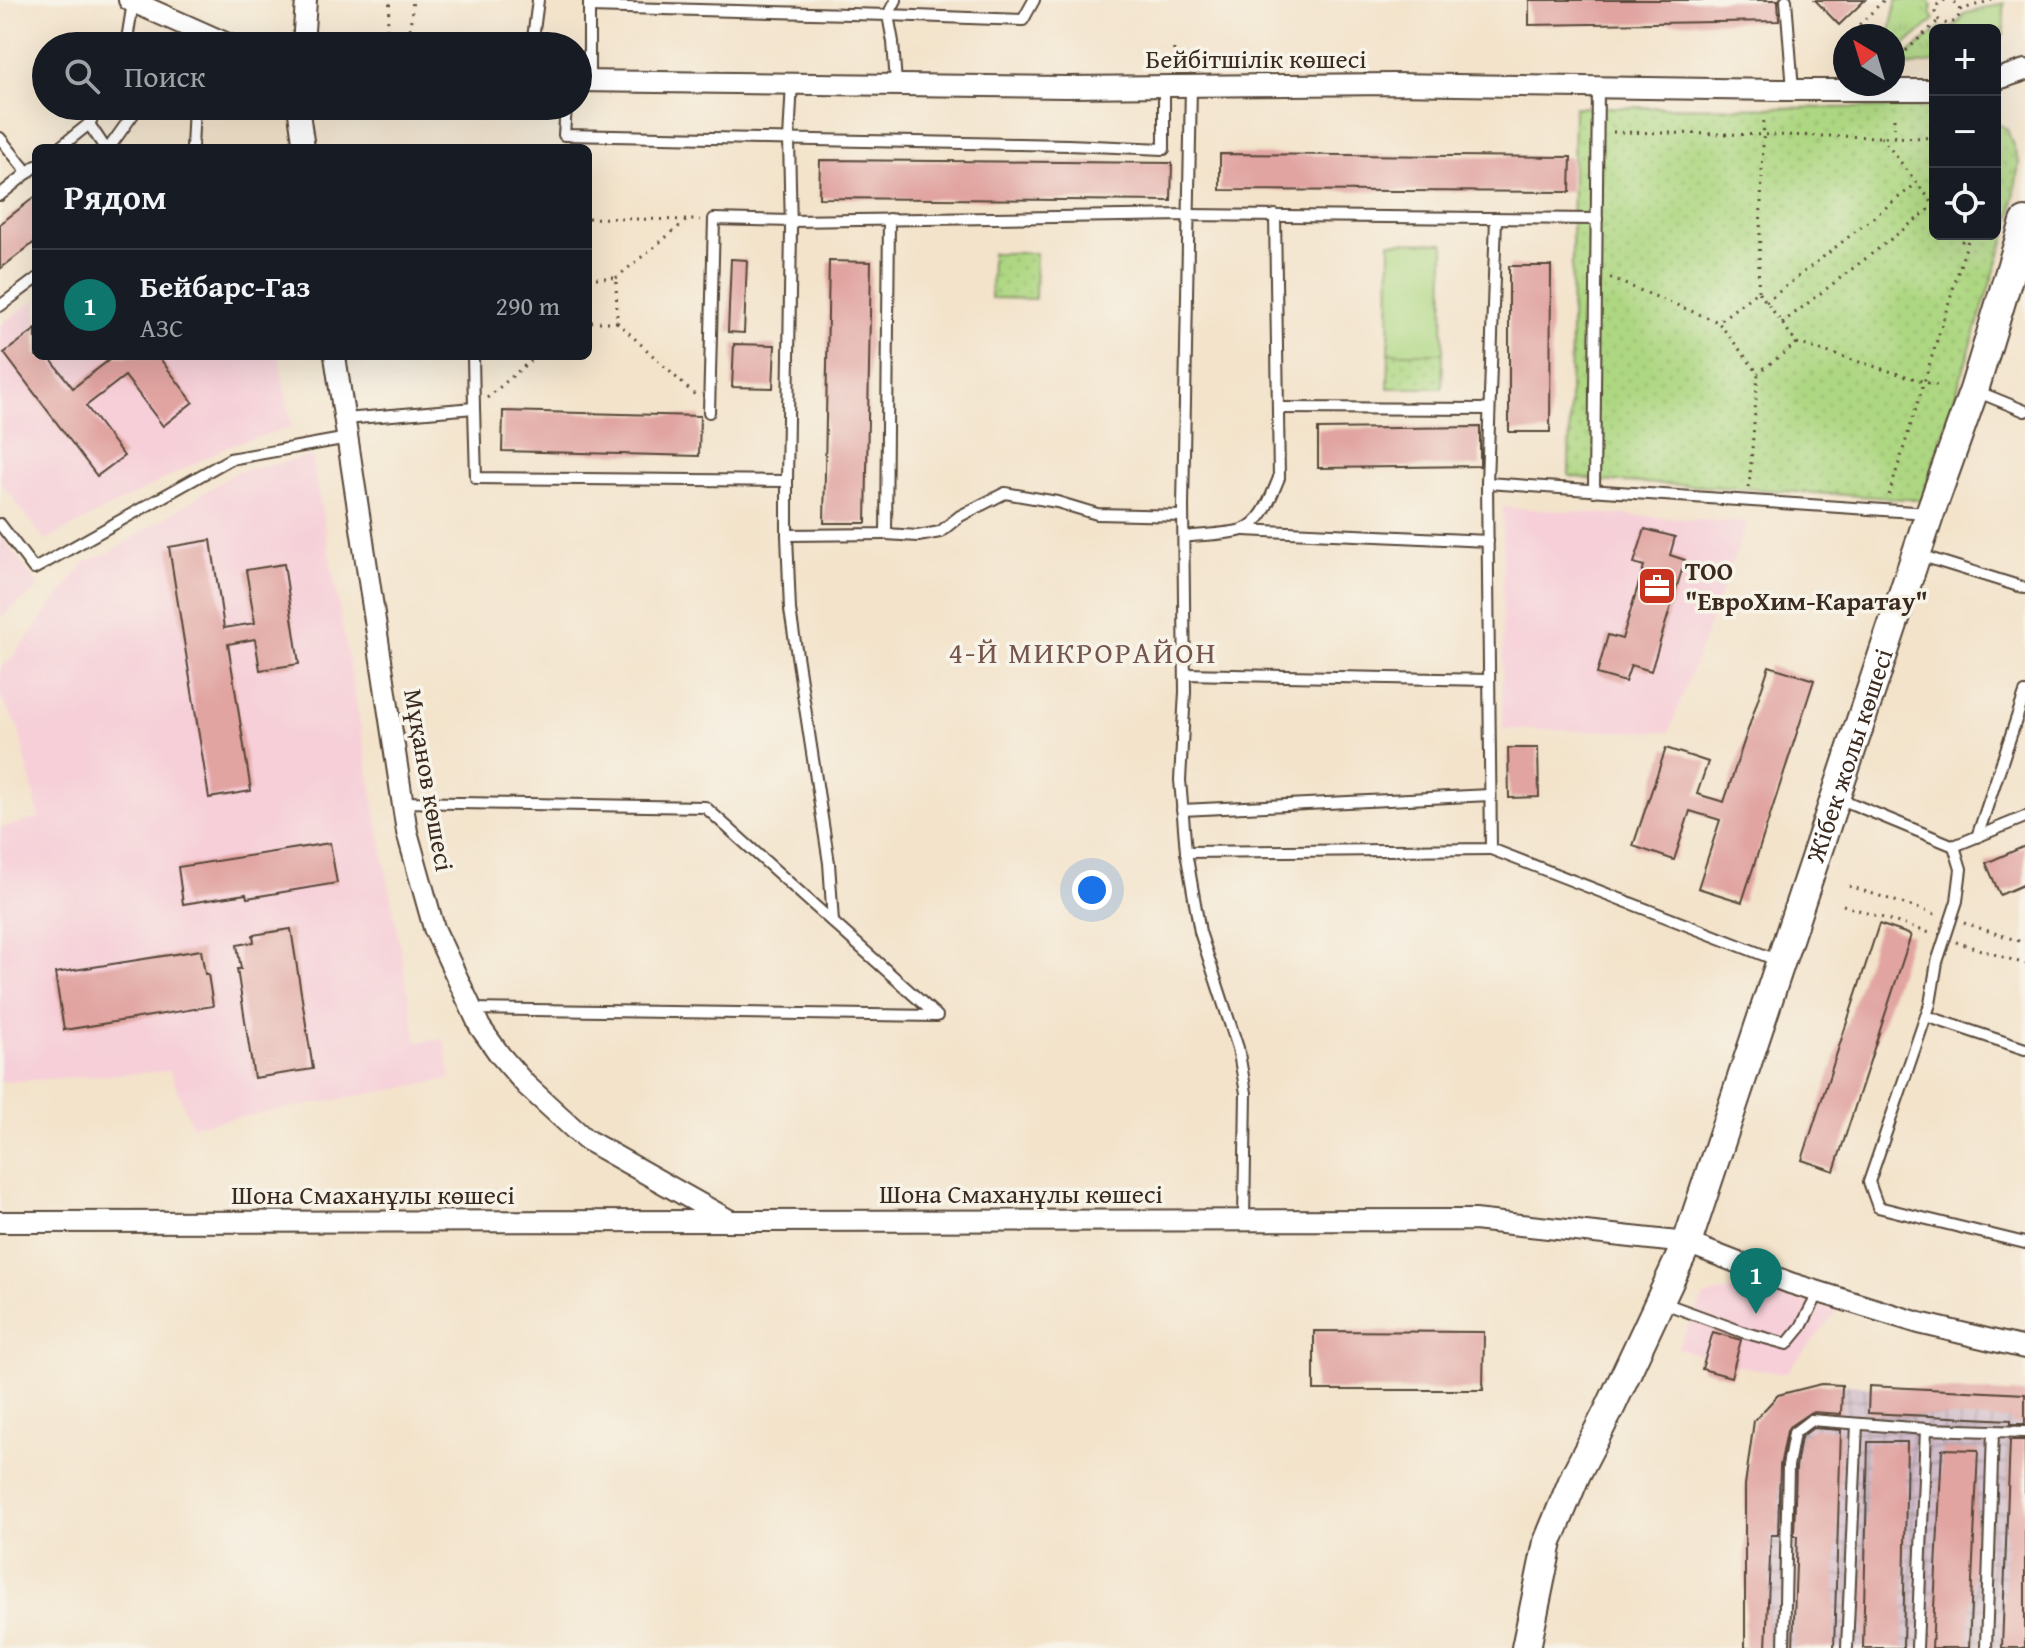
<!DOCTYPE html>
<html lang="ru">
<meta charset="utf-8">
<style>
:root{--surface:#171b24;--page:#242831;--text:#f1f3f6;--muted:#9ea1a6;--line:#363941;--accent:#0f766e}
body{margin:0;font-family:"Gentium Book Plus",serif;background:var(--page);color:var(--text)}
.controls{position:absolute;right:24px;top:24px;display:grid;overflow:hidden;border-radius:12px;box-shadow:0 8px 32px #0002}
.controls button{width:72px;height:72px;display:grid;place-items:center;padding:0;border:0;border-bottom:2px solid var(--line);background:var(--surface);color:var(--text);font:40px sans-serif}
.compass{position:absolute;left:1833px;top:24px;width:72px;height:72px;border-radius:50%;background:var(--surface);box-shadow:0 8px 32px #0002;rotate:322deg}
.you{position:absolute;left:1092px;top:890px;width:28px;height:28px;margin:-20px;border:6px solid #fff;border-radius:50%;background:#1a73e8;box-shadow:0 0 0 12px #1a73e833}
.badge{display:grid;place-items:center;width:52px;height:52px;border-radius:50%;background:var(--accent);color:#fff;font-size:26px;font-weight:700}
.pin{position:absolute;translate:-50% -66px;filter:drop-shadow(0 2px 4px #0008)}
.pin::after{content:'';position:absolute;top:42px;width:28px;height:24px;background:inherit;clip-path:polygon(0 0,100% 0,50% 100%)}
.list{margin:0;padding:0;list-style:none}
h2{display:flex;justify-content:space-between;align-items:center;height:104px;margin:0;padding:0 32px;font-size:34px}
h2 small{font-size:26px;font-weight:400;color:var(--muted)}
.list li{display:grid;grid-template-columns:52px 1fr auto;gap:24px;align-items:center;box-sizing:border-box;height:112px;padding:0 32px;border-top:2px solid var(--line)}
.list b{display:block;font-size:30px;white-space:nowrap}
.list p{margin:0;font-size:26px;white-space:nowrap;color:var(--muted)}
.list em{font-size:26px;font-style:normal;color:var(--muted)}
.icon{flex:none;width:44px;height:44px;fill:none;stroke:currentColor;stroke-width:2;stroke-linecap:round;stroke-linejoin:round}
.map{position:relative;flex:none;width:2025px;height:1648px;overflow:hidden}
.search{position:absolute;background:var(--surface);box-shadow:0 8px 32px #0002;left:32px;top:32px;width:560px;height:88px;display:flex;align-items:center;gap:20px;box-sizing:border-box;padding:0 28px;border-radius:44px;color:var(--muted);font-size:30px}
.panel{position:absolute;background:var(--surface);box-shadow:0 8px 32px #0002;left:32px;top:144px;width:560px;height:216px;border-radius:12px}
.map>svg:first-child{display:block}
.built{fill:#f6cfd8}
.industrial{fill:url(#industrial-grid)}
.grass{fill:url(#grass-tufts);stroke:#748050;stroke-width:2}
.park{fill:url(#park-dots);stroke:#748050;stroke-width:2}
.pitch{fill:#aed782;stroke:#748050;stroke-width:2}
.building{fill:#e1a4a1}
.lines{fill:none;stroke-linecap:round;stroke-linejoin:round}
.lane-casing{stroke:#574638;stroke-width:14}
.street-casing{stroke:#574638;stroke-width:24}
.secondary-casing{stroke:#574638;stroke-width:32}
.path{stroke:#574638;stroke-width:3;stroke-dasharray:2 6;stroke-linecap:butt}
.lane{stroke:#fff;stroke-width:10}
.street{stroke:#fff;stroke-width:20}
.secondary{stroke:#fff;stroke-width:28}
.labels{text-anchor:middle;stroke-width:7;stroke-linejoin:round;paint-order:stroke}
.street-label{font-size:26px;fill:#3b2a1e;stroke:#f7f3e8}
.poi-label{font-size:26px;font-weight:bold;fill:#3b2a1e;stroke:#f7f3e8;text-anchor:start}
.quarter-label{font-size:30px;letter-spacing:2px;fill:#75554c;stroke:#f7f3e8}
</style>
<div class="map">
<svg width="2025" height="1648" viewBox="0 0 2025 1648">
<defs>
<pattern id="industrial-grid" width="8" height="8" patternUnits="userSpaceOnUse" patternTransform="scale(2)"><rect width="8" height="8" fill="#d1bdca"/><path d="M0 4h8M4 0v8" fill="none" stroke="#ab9aa3"/></pattern>
<pattern id="grass-tufts" width="24" height="20" patternUnits="userSpaceOnUse" patternTransform="scale(2)"><rect width="24" height="20" fill="#aed782"/><path d="M3 7l-1-3M5 7V3M7 7l1-3M15 17l-1-3M17 17v-4M19 17l1-3" fill="none" stroke="#97b970"/></pattern>
<pattern id="park-dots" width="8" height="8" patternUnits="userSpaceOnUse" patternTransform="scale(2)"><rect width="8" height="8" fill="#aed782"/><path d="M2 2h.1M6 6h.1" fill="none" stroke="#97b970" stroke-width="1.8" stroke-linecap="round"/></pattern>
</defs>
<rect width="100%" height="100%" fill="#f7f3e8"/>
<filter id="ink" filterUnits="userSpaceOnUse"><feTurbulence type="fractalNoise" baseFrequency=".0125" numOctaves="2"/><feDisplacementMap in="SourceGraphic" scale="16" xChannelSelector="R" yChannelSelector="G"/><feConvolveMatrix kernelMatrix="1 2 1 2 8 2 1 2 1" color-interpolation-filters="sRGB"/></filter>
<filter id="wash" filterUnits="userSpaceOnUse"><feTurbulence type="fractalNoise" baseFrequency=".006" numOctaves="4" result="noise"/><feDisplacementMap in="SourceGraphic" scale="32" xChannelSelector="R" yChannelSelector="G"/><feGaussianBlur stdDeviation="1.8" result="paint"/><feColorMatrix in="noise" values="0 0 0 0 0 0 0 0 0 0 0 0 0 0 0 0 0 1.4 0 .05"/><feComposite in="paint" operator="in"/></filter>
<g filter="url(#wash)">
<rect width="100%" height="100%" fill="#f3e3cb"/>
<g class="built">
<path d="M36,299v57h243l13,72 -62,17 -185,96 -45,-60v-156z"/>
<path d="M312,456l105,586 27,-3 7,40 -259,47 -22,-55 -170,11v-254l39,-10 -20,-89 -19,-33v-29l10,-7 75,-98 26,-10 125,-80z"/>
<path d="M1503,507l244,16 -78,209 -167,-3z"/>
<path d="M0,535l40,52 -40,31z"/>
<path d="M1744,1287l94,23 -53,64 -50,-9 -4,12 -29,-8 3,-13 -28,-8 27,-51z"/>
</g>
<path class="industrial" d="M1821,1384l204,10v254h-280v-163l9,-64 24,-26z"/>
<g class="grass">
<path d="M1898,0h30l4,5 -1,9 4,5 -37,32 -5,-7v-8h-4l7,-34z"/>
<path d="M2004,3v32l-9,5v-10h-58l2,-2h11l8,-5 6,-9z"/>
<path d="M1935,32v30l-37,5 2,-6z"/>
</g>
<g class="park">
<path d="M1574,107l361,1v126h60v-112l12,7 12,33 -8,57 -89,281 -184,-12 -136,-7 -33,-5z"/>
<path d="M992,253h44l-1,46 -44,-1z"/>
<path d="M1389,353h54l-1,35h-54z"/>
</g>
<path class="pitch" d="M1390,242l54,1 -1,110h-54z"/>
<g id="blocks">
<g class="building">
<path d="M1529,0h249l1,21 -250,4z"/>
<path d="M1815,0h50l-26,25z"/>
<path d="M1220,154l351,3 -1,35 -350,-2z"/>
<path d="M820,160l352,3 -1,38 -352,-3z"/>
<path d="M36,196v45l-36,28v-45z"/>
<path d="M731,259l16,1 -3,73 -16,-1z"/>
<path d="M829,261l42,1 -5,261h-42z"/>
<path d="M1509,266h42l-1,166h-41z"/>
<path d="M36,329v27h12l25,32 41,-32h44l35,46 -30,24 -38,-50 -39,30 38,50 -27,20 -93,-123z"/>
<path d="M734,344l41,1 -2,43 -41,-1z"/>
<path d="M503,411l197,5 -1,40 -197,-5z"/>
<path d="M1480,427v39l-162,2v-39z"/>
<path d="M1645,529l30,8 -5,18 15,5 -34,111 -20,-6 -6,17 -28,-8 11,-39 14,4 22,-73 -10,-3z"/>
<path d="M211,540l13,88 31,-5 -9,-53 38,-6 15,100 -39,6 -5,-31 -27,5 23,147 -42,7 -40,-251z"/>
<path d="M1769,666l45,14 -72,222 -44,-14 22,-68 -30,-9 -16,49 -41,-14 33,-98 42,14 -11,32 27,8z"/>
<path d="M1508,748h30l1,49 -30,1z"/>
<path d="M330,843l7,40 -90,15 -1,-4 -63,10 -5,-37z"/>
<path d="M2025,846v38l-25,11 -14,-32z"/>
<path d="M1879,924l32,11 -77,236 -32,-11z"/>
<path d="M291,929l22,140 -59,9 -17,-109h4l-4,-24 17,-3 -1,-7z"/>
<path d="M201,950l4,24h3l5,32 -149,24 -9,-57z"/>
<path d="M1314,1331l170,1 -1,58h-169z"/>
<path d="M1713,1332l28,8 -10,37 -29,-8z"/>
<path d="M1821,1384l21,1 -1,29 -30,-2 -22,15 -2,4 -7,35 -2,69h-7l-5,113h-21v-163l9,-64 24,-26z"/>
<path d="M1869,1386l156,8v30h-14v-4l-143,-7z"/>
<path d="M1813,1428l28,2 -7,218h-41l4,-112h-3l2,-69 5,-30z"/>
<path d="M2010,1440h15v208h-23z"/>
<path d="M1868,1442h39l-4,206h-40z"/>
<path d="M1942,1449l36,1 -9,198h-37z"/>
</g>
</g>
</g>
<g filter="url(#ink)">
<use href="#blocks" fill-opacity="0" stroke="#574638" stroke-width="2"/>
<g class="lines">
<g class="lane-casing">
<g id="lane">
<path d="M589,0v81"/>
<path d="M896,0l-8,15 135,5 11,-20"/>
<path d="M1786,0l7,90"/>
<path d="M589,7l299,8 5,27 3,42"/>
<path d="M126,46l7,-44"/>
<path d="M532,46l6,-46"/>
<path d="M1191,86l-8,420 2,186 -5,88 6,72 14,80 38,116 8,45 -2,127"/>
<path d="M566,106l-2,29 504,10 96,4v-63"/>
<path d="M89,124l16,24"/>
<path d="M0,138l28,35"/>
<path d="M59,148l30,-24 10,-18"/>
<path d="M109,148l30,-42"/>
<path d="M192,148l2,-42"/>
<path d="M0,195l36,-29"/>
<path d="M1496,218l-9,265 441,30"/>
<path d="M0,306l36,-27"/>
<path d="M473,356l1,52"/>
<path d="M1976,391l49,20"/>
<path d="M1278,408l211,1"/>
<path d="M709,412l5,-193 77,2 397,-6 409,4"/>
<path d="M345,419l129,-11 2,70 311,3 4,-251 -2,-90 3,-58"/>
<path d="M787,481v54l99,-1 3,-315"/>
<path d="M1594,491l4,-404"/>
<path d="M0,524l34,45 196,-110 118,-21"/>
<path d="M1244,530l244,11"/>
<path d="M886,534l32,2 22,-4 20,-16 45,-23 52,9 40,12 86,2"/>
<path d="M787,535l3,75 39,253 4,59"/>
<path d="M1184,537c14,-2 46,-3 58,-7 21,-7 29,-34 37,-52l-4,-263"/>
<path d="M1919,555l106,33"/>
<path d="M1185,674l304,6"/>
<path d="M1838,798l116,48 71,-29"/>
<path d="M402,802l303,5 232,209 -465,-7"/>
<path d="M1182,810l308,-15"/>
<path d="M1977,837l48,-144"/>
<path d="M1954,846l7,23 -4,32 -20,61 -7,42 -61,178 9,25 147,36"/>
<path d="M1491,849l288,112"/>
<path d="M1186,852l305,-3 -4,-366"/>
<path d="M1926,1016l99,33"/>
<path d="M1661,1302l82,30 44,12 14,-17 18,-35"/>
<path d="M1784,1648l4,-182 6,-33 17,-13 115,9 99,3"/>
<path d="M1847,1648l10,-224"/>
<path d="M1917,1648l9,-219"/>
<path d="M1986,1648l7,-217"/>
</g>
</g>
<g class="street-casing">
<g id="street">
<path d="M129,0l103,46"/>
<path d="M303,46l3,-46"/>
<path d="M1995,80l30,-10"/>
<path d="M578,81l488,6 327,-3 386,6h156"/>
<path d="M298,106l6,42"/>
<path d="M335,356l72,476 27,96 46,99 20,28 26,30 59,54 142,80"/>
<path d="M0,1222l1474,-2 213,23 103,40 129,40 106,25"/>
</g>
</g>
<g class="secondary-casing">
<g id="secondary">
<path id="s1" d="M1526,1648l22,-106 28,-68 33,-64 78,-167 243,-730 44,-123 51,-168"/>
</g>
</g>
<g class="path">
<path d="M1945,0l-7,4 -3,8 4,8 8,4 9,-3 4,-7 -1,-8 -7,-6"/>
<path d="M1960,10l32,-10"/>
<path d="M1848,36l36,-36"/>
<path d="M386,37l4,-37"/>
<path d="M409,37l4,-37"/>
<path d="M1842,43l3,-3"/>
<path d="M1173,67l1,-23"/>
<path d="M1895,70v-9l43,-40"/>
<path d="M1894,118l1,20"/>
<path d="M1613,132l322,6"/>
<path d="M1881,137l54,69"/>
<path d="M588,218l99,2"/>
<path d="M1957,234l9,12"/>
<path d="M588,278h28l1,44h-29"/>
<path d="M616,278l71,-58h13"/>
<path d="M1610,278l108,44"/>
<path d="M1758,291l6,-174"/>
<path d="M1766,302l151,-119"/>
<path d="M617,322l79,74"/>
<path d="M1782,323l153,-118"/>
<path d="M1797,343l145,44"/>
<path d="M487,398l49,-42"/>
<path d="M1749,488l9,-115 -40,-51 40,-31 39,52 -39,30"/>
<path d="M1889,495l81,-261"/>
<path d="M1849,886l89,29"/>
<path d="M1843,905l87,28"/>
<path d="M1964,923l61,20"/>
<path d="M1956,942l69,22"/>
</g>
<use href="#lane" class="lane"/>
<use href="#street" class="street"/>
<use href="#secondary" class="secondary"/>
</g>
</g>
<defs>
<g id="office-square" transform="scale(2)"><rect x="-9" y="-9" width="18" height="18" rx="4" fill="#c8321e" stroke="#f7f3e8"/><path d="M-6-3h4V-5.5h4V-3h4V5H-6ZM-1-4.5V-3h2v-1.5ZM-6 0V1H6V0Z" fill="#fff"/></g>
</defs>
<g fill-rule="evenodd">
<use href="#office-square" x="1657" y="586"/>
</g>
<g class="labels">
<g class="street-label">
<text x="1256" y="68">Бейбітшілік көшесі</text>
<text dy="9" stroke="none"><textPath href="#s1" startOffset="952">Жібек жолы көшесі</textPath></text>
<text transform="translate(429 780) rotate(80)" y="9">Мұқанов көшесі</text>
<text x="1021" y="1203">Шона Смаханұлы көшесі</text>
<text x="373" y="1204">Шона Смаханұлы көшесі</text>
</g>
<g class="poi-label">
<text x="1685" y="580">ТОО<tspan x="1685" dy="30">"ЕвроХим-Каратау"</tspan></text>
</g>
<g class="quarter-label">
<text x="1083" y="663">4-Й МИКРОРАЙОН</text>
</g>
</g>
</svg>
<div class="controls">
<button>+</button>
<button>−</button>
<button><svg class="icon" aria-label="locate" viewBox="0 0 24 24"><circle cx="12" cy="12" r="6"/><path d="M12 2v4M12 18v4M2 12h4M18 12h4"/></svg></button>
</div>
<svg class="compass" viewBox="-18 -18 36 36"><path d="M0-13l5 13h-10z" fill="#e53935"/><path d="M0 13l5-13h-10z" fill="#9ea1a6"/></svg>
<div class="you"></div>
<div class="pin badge" style="left:1756px;top:1314px">1</div>
<div class="search"><svg class="icon" aria-label="search" viewBox="0 0 24 24"><circle cx="10" cy="10" r="6"/><path d="M15 15l6 6"/></svg>Поиск</div>
<section class="panel">
<h2>Рядом<small></small></h2>
<ul class="list">
<li><span class="badge">1</span><div><b>Бейбарс-Газ</b><p>АЗС</p></div><em>290 m</em></li>
</ul>
</section>
</div>
